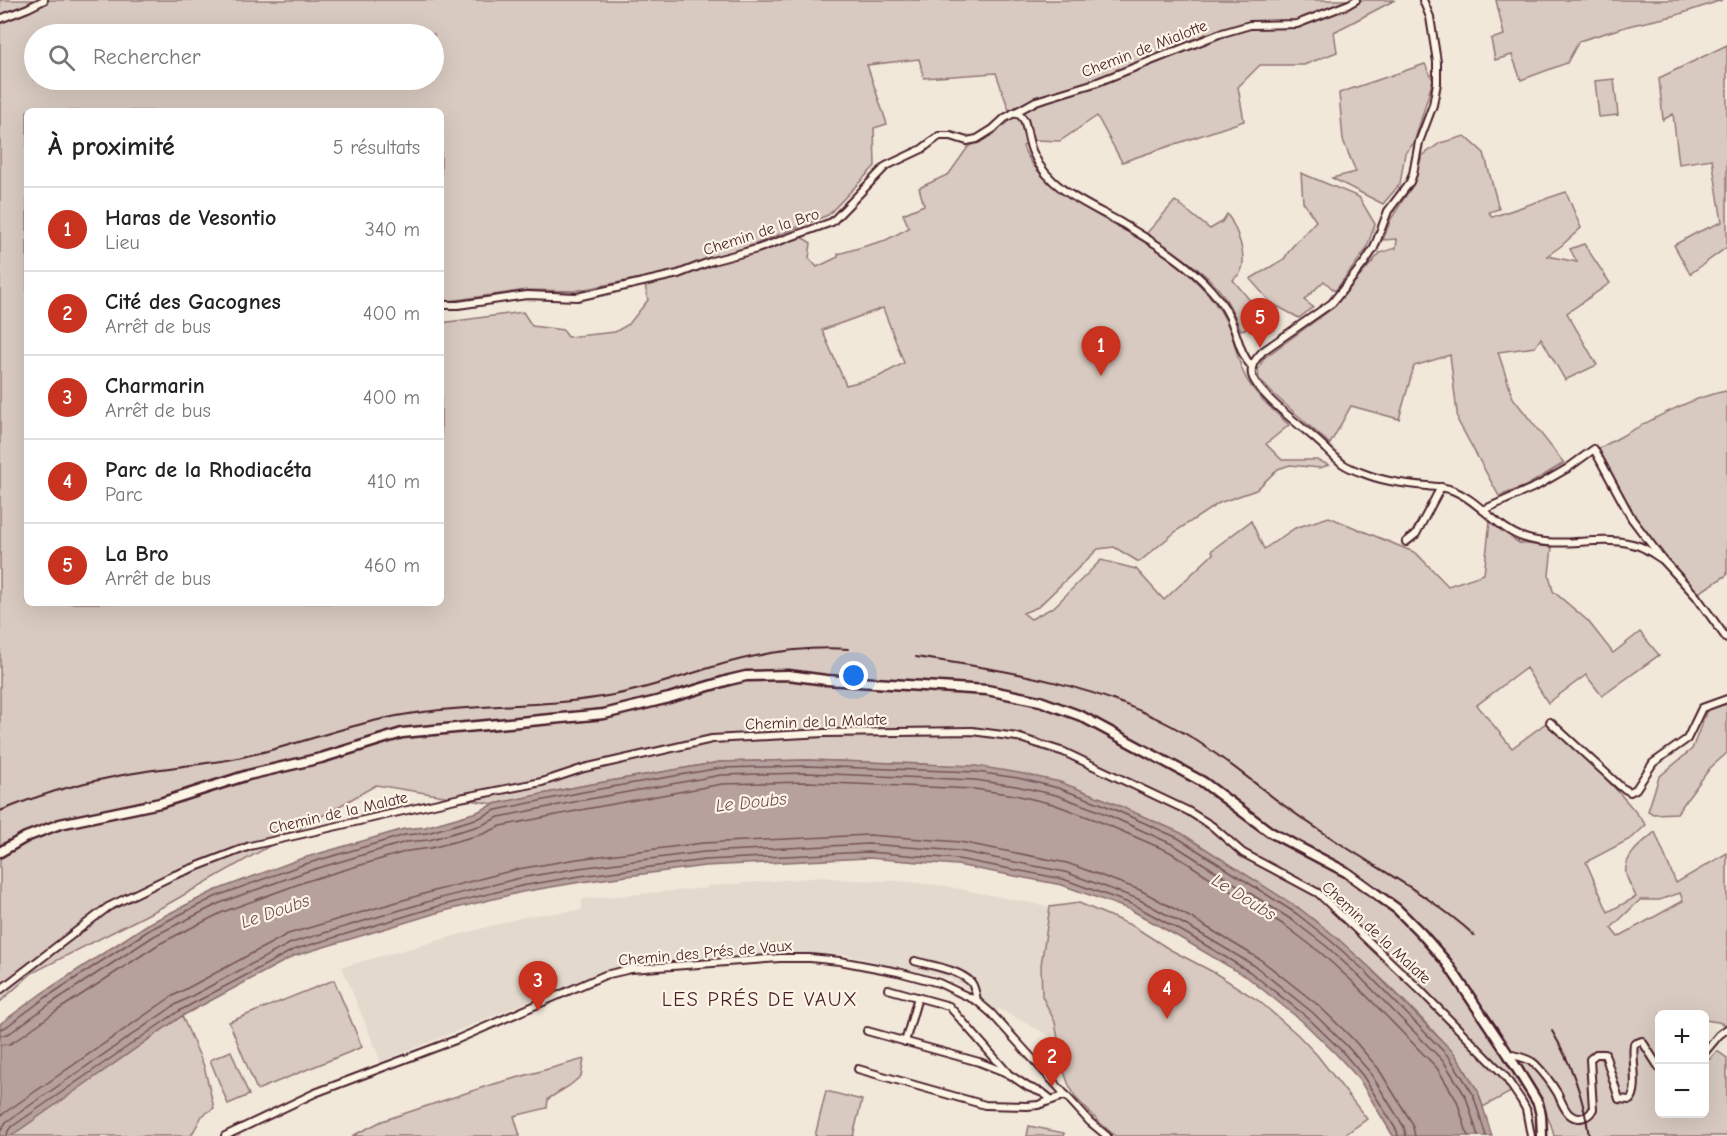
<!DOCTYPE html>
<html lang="fr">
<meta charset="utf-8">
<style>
:root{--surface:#fff;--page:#f6f6f6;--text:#222;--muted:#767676;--line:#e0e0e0;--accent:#c8321e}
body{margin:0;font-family:"Comic Neue",sans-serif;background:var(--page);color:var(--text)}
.controls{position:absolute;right:18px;bottom:18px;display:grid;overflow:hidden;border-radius:9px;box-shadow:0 6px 24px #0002}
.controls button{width:54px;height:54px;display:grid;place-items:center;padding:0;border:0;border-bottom:2px solid var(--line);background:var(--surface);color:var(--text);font:30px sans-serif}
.you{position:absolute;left:854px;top:676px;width:21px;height:21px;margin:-15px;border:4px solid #fff;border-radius:50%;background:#1a73e8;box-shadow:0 0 0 9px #1a73e833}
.badge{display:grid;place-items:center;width:39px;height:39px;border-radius:50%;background:var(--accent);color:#fff;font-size:20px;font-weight:700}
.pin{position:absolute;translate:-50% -50px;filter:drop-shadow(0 2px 3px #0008)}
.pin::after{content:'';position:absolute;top:32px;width:21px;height:18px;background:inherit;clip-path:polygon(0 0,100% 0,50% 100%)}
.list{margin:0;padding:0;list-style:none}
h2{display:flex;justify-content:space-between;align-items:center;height:78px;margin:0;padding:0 24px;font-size:26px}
h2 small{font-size:20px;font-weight:400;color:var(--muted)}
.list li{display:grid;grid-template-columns:39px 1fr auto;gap:18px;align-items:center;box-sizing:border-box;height:84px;padding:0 24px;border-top:2px solid var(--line)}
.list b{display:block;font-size:22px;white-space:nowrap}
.list p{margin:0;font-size:20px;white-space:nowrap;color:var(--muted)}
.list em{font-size:20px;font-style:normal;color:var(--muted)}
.icon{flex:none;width:33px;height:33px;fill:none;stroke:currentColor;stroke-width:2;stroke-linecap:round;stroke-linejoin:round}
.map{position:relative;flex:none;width:1727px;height:1136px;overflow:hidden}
.search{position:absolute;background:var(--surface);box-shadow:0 6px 24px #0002;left:24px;top:24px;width:420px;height:66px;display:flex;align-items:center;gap:15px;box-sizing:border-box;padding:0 21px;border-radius:33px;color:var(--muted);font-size:22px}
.panel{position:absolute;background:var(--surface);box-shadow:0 6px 24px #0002;left:24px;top:108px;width:420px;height:498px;border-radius:9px}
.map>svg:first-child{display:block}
.built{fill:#e4d9cd}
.green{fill:#d8cac0;stroke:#917476;stroke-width:1.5;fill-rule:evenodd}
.water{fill:#b6a19c;stroke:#8b6d6f;stroke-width:1.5}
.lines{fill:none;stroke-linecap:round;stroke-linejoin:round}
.shore{stroke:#755358;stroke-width:1.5}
.street-casing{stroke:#4a1f2b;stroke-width:10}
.secondary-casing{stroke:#4a1f2b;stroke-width:13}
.street{stroke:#fcf5e5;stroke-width:6}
.secondary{stroke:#fcf5e5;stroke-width:8}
.rail{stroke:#4a1f2b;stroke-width:2}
.labels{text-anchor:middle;stroke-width:4.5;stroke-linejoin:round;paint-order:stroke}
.street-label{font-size:16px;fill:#4a1f2b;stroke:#fcf5e5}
.water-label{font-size:18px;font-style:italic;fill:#704c53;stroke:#fcf5e5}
.quarter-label{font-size:20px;letter-spacing:1.5px;fill:#4a1f2b;stroke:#fcf5e5}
</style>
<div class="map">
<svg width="1727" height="1136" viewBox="0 0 1727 1136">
<rect width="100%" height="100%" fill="#f1e8da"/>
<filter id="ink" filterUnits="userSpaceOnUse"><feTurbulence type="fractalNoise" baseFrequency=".0167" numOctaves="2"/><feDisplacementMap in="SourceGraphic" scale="12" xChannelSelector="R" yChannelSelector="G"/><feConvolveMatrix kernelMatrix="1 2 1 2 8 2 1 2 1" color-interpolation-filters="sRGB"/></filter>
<g filter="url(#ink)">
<path class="built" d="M824,877l28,3 48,1 45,5 105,21 -9,58 1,31 13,26 2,18 -58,-31 -3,4 -29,-24 -18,-11 -103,-23 -53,-2 -183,15 -229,94 -39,-95 185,-51 55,-6v-11l125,-11v-2z"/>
<g class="green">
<path d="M0,0h1395l-61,32 3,20 -33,13h-44l-22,22 6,34 -122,41 -25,-46 -37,25 -25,-1 -12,6c16,49 102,80 142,109 27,20 53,44 65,75 6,15 7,30 14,44 9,20 30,36 45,51l-23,19 16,16h35l12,5 -9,3 -30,-3 -12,4 -22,21 -37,13 -40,26 -40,33 -25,-15 -16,2 -60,58 -15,6 8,6 23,-12 47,-47 35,9 28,31 49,-46 -1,-4 39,-29 13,28 31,-21 34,-11 87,36 32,33 36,-12 6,-53 29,22 33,4 -3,28 4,16 35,30 25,32 27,-21 19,23 -57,41 -16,-21 -38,28 -22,-35 -49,37 35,43 34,-25c37,31 71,64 100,102l-14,13 -46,24 22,50 28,-15c-3,-7 -8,-15 -10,-23 -3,-18 17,-32 29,-42l21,51 51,-30v172l-9,-3 -13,-2 -1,-6h-44v100h44l1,-50 12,-13 10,7v78h-173l-3,-11 -20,-44 -48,26c-12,-37 -37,-62 -63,-90 -37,-39 -77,-75 -120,-108l-241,-127 -134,-18 -118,-4 -87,2 -139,24 -87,18 -118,-19 -208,119 -136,69 -32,29zM34,34h400v46h-400zM919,59l5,19 72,-5 14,40 -25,26 -17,8 -19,27 -30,14 5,17 -21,9 6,14 -23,12 -48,14v3l-21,10 -8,-9 2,-15 -11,-7c-28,11 -56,19 -84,28 -24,8 -46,16 -71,21l3,15 -19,24 -14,8 -47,5 -5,-7 -31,-4 -9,-14 -82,11v280h-414v-492h414v191l86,-12 47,1 94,-18 88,-29 72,-29 47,-49 -1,-38 13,-4 -20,-59zM883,308l21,55 -26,14 -32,8 -24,-55zM1680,893l3,8 -65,36 -7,-9 29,-28h19z"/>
<path d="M1496,0h226l-48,16 -42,9 -53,16 -12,22 -46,17 -9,-25 -17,5 -4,-21 13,-4z"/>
<path d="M1727,45v202l-37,27 -16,-29 24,-13 24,-10 -10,-63 -33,5 -6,-50 -10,6 -4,-42z"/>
<path d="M1425,64l8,16 -19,63 -9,10 -5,31 -17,20 -51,-26 24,-6 -13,-32 -4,-47z"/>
<path d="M1614,79l4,36 -19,2 -4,-36z"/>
<path d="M1465,136l19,17 15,56 -10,3 3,5 74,-25 15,36 -20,18 -14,10 30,6 -7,-13 14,-5 26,39 -43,30 30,52 -32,15 -24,-42 -6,9 -37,5 15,46 51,65 -38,23 -27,10 -41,-75 -8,-66 -36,11 -15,53 -48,-13 -21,38 -59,-52 -12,-13 -1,-9 6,-12 69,-50 47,-55 16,-5 1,-9 -14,1 8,-21 21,-33 10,-30 18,-13z"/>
<path d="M1301,173l58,24 16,27 -9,26 -31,41 -11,-10 -20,19 9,7 -14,11 -28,-15 -21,-24 34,-20 7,-11 25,-27 -13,-19z"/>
<path d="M1175,201l35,28 12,-7 5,-8c9,12 22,45 13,59 -2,3 -5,4 -7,7l35,42 -27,8c-7,-16 -14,-32 -26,-45 -20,-21 -45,-35 -69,-51z"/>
<path d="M1727,391v184l-30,19 -27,-30 -38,-50 -34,-65c36,-19 89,-52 129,-58z"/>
<path d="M1727,703v50l-17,15 -33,45 -24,1 -5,-3 11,-34 33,-28 15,-39z"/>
<path d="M1079,903l54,23 36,23 46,24 44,28 38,33 20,21 50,64 -24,17h-228l-17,-15 -22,-23 -8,-15 -5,-15 -8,-46 -13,-26 -1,-31 9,-58z"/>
<path d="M334,980l28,67 -105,43 -28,-68z"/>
<path d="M182,1016l22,50 10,42 -12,8 -11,20h-178v-2z"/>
<path d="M231,1051l18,44 -21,9 -18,-44z"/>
<path d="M584,1059l-3,17 -12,10 -21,13 -1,9 -33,8 6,20h-168l30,-15 105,-35z"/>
<path d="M826,1091l36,9 -9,36h-38z"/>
<path d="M1029,1126l35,7v3h-37z"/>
</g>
<path class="water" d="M807,760l169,6 43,7 41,9 44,17 77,34 119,76 35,27 34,31 86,87 23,37 14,45h-99l-34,-57 -23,-25 -33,-32 -56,-45 -63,-37 -53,-30 -69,-25 -105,-20 -89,-7 -163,8 -124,16 -59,10 -82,20 -146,44 -112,60 -171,120h-11v-112l42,-31 106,-69 66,-33 86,-32 104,-30 21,-2 52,-15 17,-8 87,-18 139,-24z"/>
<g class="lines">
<g class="shore">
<path d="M0,1029l6,-2 39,-29 106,-69 66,-33 85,-31 103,-30 22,-2 52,-15 17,-8 87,-18 137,-24 87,-2 169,6 42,6 40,10 44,16 76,34 119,76 34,27 34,30 85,87 23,36 13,42"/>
<path d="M0,1036l10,-3 40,-29 104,-68 66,-33 85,-31 101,-30 23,-2 53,-15 17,-8 85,-17 137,-25 86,-2 168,7 41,6 40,9 43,16 75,34 118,75 34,26 34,31 84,85 22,35 12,39"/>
<path d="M0,1045l9,-1 6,-3 40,-29 104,-68 64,-32 84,-31 101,-30 23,-3 52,-14 18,-8 85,-17 136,-25 85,-2 167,7 41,6 38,9 43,16 74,32 117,75 34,26 33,30 83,85 20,33 11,35"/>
<path d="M0,1116l171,-119 117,-63 146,-43 84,-22 59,-10 126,-16 166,-8 91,7 107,21 73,27 55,30 66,40 57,45 34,33 26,30 34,55 3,13"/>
<path d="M0,1132l6,-10 169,-117 116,-62 146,-44 83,-21 59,-10 125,-16 165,-8 90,7 106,21 73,27 53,29 64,38 57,46 34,33 23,26 35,56 2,9"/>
<path d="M7,1136l1,-5 2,-3 169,-117 114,-61 146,-44 82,-20 59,-10 125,-16 163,-8 90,7 105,20 71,26 53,29 63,38 57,45 34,33 22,26 34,55 1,5"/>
</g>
<g class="street-casing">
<g id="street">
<path d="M1423,0l7,17 7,45v21l-4,22 -14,37 -6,32 -3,8 -22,29 -14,37 -9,14 -33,41 -69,48c-6,7 -13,13 -11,24 5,19 52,53 67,67 8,7 16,16 24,22 7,5 17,8 25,11 19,7 39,9 59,11 7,1 15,1 22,3 30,10 47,40 76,49 37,12 79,-5 114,8 8,3 16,9 24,14"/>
<path d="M0,19l28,-11 16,-8"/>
<path d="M1013,113l7,2 4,5c4,11 4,24 10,35 16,36 58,51 89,69 32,19 65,39 89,67 9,10 17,22 21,35 6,15 8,29 19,41"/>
<path d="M441,305h17l69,-10 50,2 101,-23 34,-13 45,-12 75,-27 54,-56 36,-17 17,-13h12l16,5 10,-2 16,-10 12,-11 31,-17 59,-18 124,-49 31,-9 47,-1 52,-20 7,-4"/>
<path d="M1483,510l54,-24 31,-18 26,-19 38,70 31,41 33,36 31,43"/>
<path d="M1406,542l10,-8 25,-47"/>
<path d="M1550,722l71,65 9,5 6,-3 17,-26 34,-24 15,-31 25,-9"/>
<path d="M915,961c17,5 42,8 56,21 4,5 5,12 6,19"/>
<path d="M888,989l61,17 58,66"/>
<path d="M0,990l108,-83 64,-31 78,-30 210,-48 82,-16 42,-14 128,-29 112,-6 148,-2 45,6 47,15 124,59 24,15 31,27 75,40 103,98 83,84 17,25 5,9 5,27"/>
<path d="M867,1031l112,31 28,11 21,14 15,6 9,7"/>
<path d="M905,1042l13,-45"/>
<path d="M1704,1053l15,-18 8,-6"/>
<path d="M1508,1054c8,2 21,4 27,10 8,8 17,20 23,30 3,7 6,15 11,20 8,7 20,4 24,-5l-3,-50 6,-5h9l14,45 11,1c10,-10 1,-41 4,-56l8,-3 18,28"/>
<path d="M858,1069l127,36 42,1 11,-1 28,-10"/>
<path d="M225,1136l90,-43 143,-54 147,-64 26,-6 149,-11h30l30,3 58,11 41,11 38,18 14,12 99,109 17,14"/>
</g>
</g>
<g class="secondary-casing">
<path id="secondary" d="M0,852l26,-15 34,-13 100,-21 88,-28 73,-17 81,-25 202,-19 65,-16 60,-18 17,-4 42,-1 38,5 161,10 53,11 41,15 122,66 67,50 76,40 51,37 24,24 26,30 61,91 30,49 3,12 1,21"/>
</g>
<use href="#street" class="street"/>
<use href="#secondary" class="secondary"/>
<g class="rail">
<path d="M916,657c94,14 187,28 270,77 33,20 62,44 92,67 16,12 32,23 49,34 49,33 103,60 147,100"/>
<path d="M0,811c36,-15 75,-27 113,-34 41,-9 84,-11 125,-19 63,-13 122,-39 185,-46 63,-8 127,-5 190,-17 33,-6 64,-17 96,-27 45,-14 92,-22 139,-19"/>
<path d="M1552,1031c19,32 32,68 37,105"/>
</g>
</g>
</g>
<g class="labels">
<g class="street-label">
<text transform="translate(1144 48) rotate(-21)" y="6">Chemin de Mialotte</text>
<text transform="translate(761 231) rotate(-18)" y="6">Chemin de la Bro</text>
<text transform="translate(816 721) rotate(-2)" y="6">Chemin de la Malate</text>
<text transform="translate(338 812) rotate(-13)" y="6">Chemin de la Malate</text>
<text transform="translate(1377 932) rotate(43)" y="6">Chemin de la Malate</text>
<text transform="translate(705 952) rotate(-5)" y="6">Chemin des Prés de Vaux</text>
</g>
<g class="water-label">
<text transform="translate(751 802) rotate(-6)" y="6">Le Doubs</text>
<text transform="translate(1244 897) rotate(32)" y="6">Le Doubs</text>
<text transform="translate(275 911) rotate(-19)" y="6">Le Doubs</text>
</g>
<g class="quarter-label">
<text x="760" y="1006">LES PRÉS DE VAUX</text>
</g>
</g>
</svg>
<div class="controls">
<button>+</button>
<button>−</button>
</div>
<div class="you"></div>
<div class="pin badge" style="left:1101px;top:376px">1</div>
<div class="pin badge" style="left:1052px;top:1087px">2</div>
<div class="pin badge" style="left:538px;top:1011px">3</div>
<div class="pin badge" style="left:1167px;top:1019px">4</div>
<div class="pin badge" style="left:1260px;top:348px">5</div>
<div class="search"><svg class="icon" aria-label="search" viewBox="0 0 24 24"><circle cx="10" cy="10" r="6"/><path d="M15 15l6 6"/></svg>Rechercher</div>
<section class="panel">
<h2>À proximité<small>5 résultats</small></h2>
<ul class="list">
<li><span class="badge">1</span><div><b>Haras de Vesontio</b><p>Lieu</p></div><em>340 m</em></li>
<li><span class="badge">2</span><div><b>Cité des Gacognes</b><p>Arrêt de bus</p></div><em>400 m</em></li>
<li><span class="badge">3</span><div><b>Charmarin</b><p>Arrêt de bus</p></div><em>400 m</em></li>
<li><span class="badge">4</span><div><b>Parc de la Rhodiacéta</b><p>Parc</p></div><em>410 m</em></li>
<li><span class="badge">5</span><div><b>La Bro</b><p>Arrêt de bus</p></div><em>460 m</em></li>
</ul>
</section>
</div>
